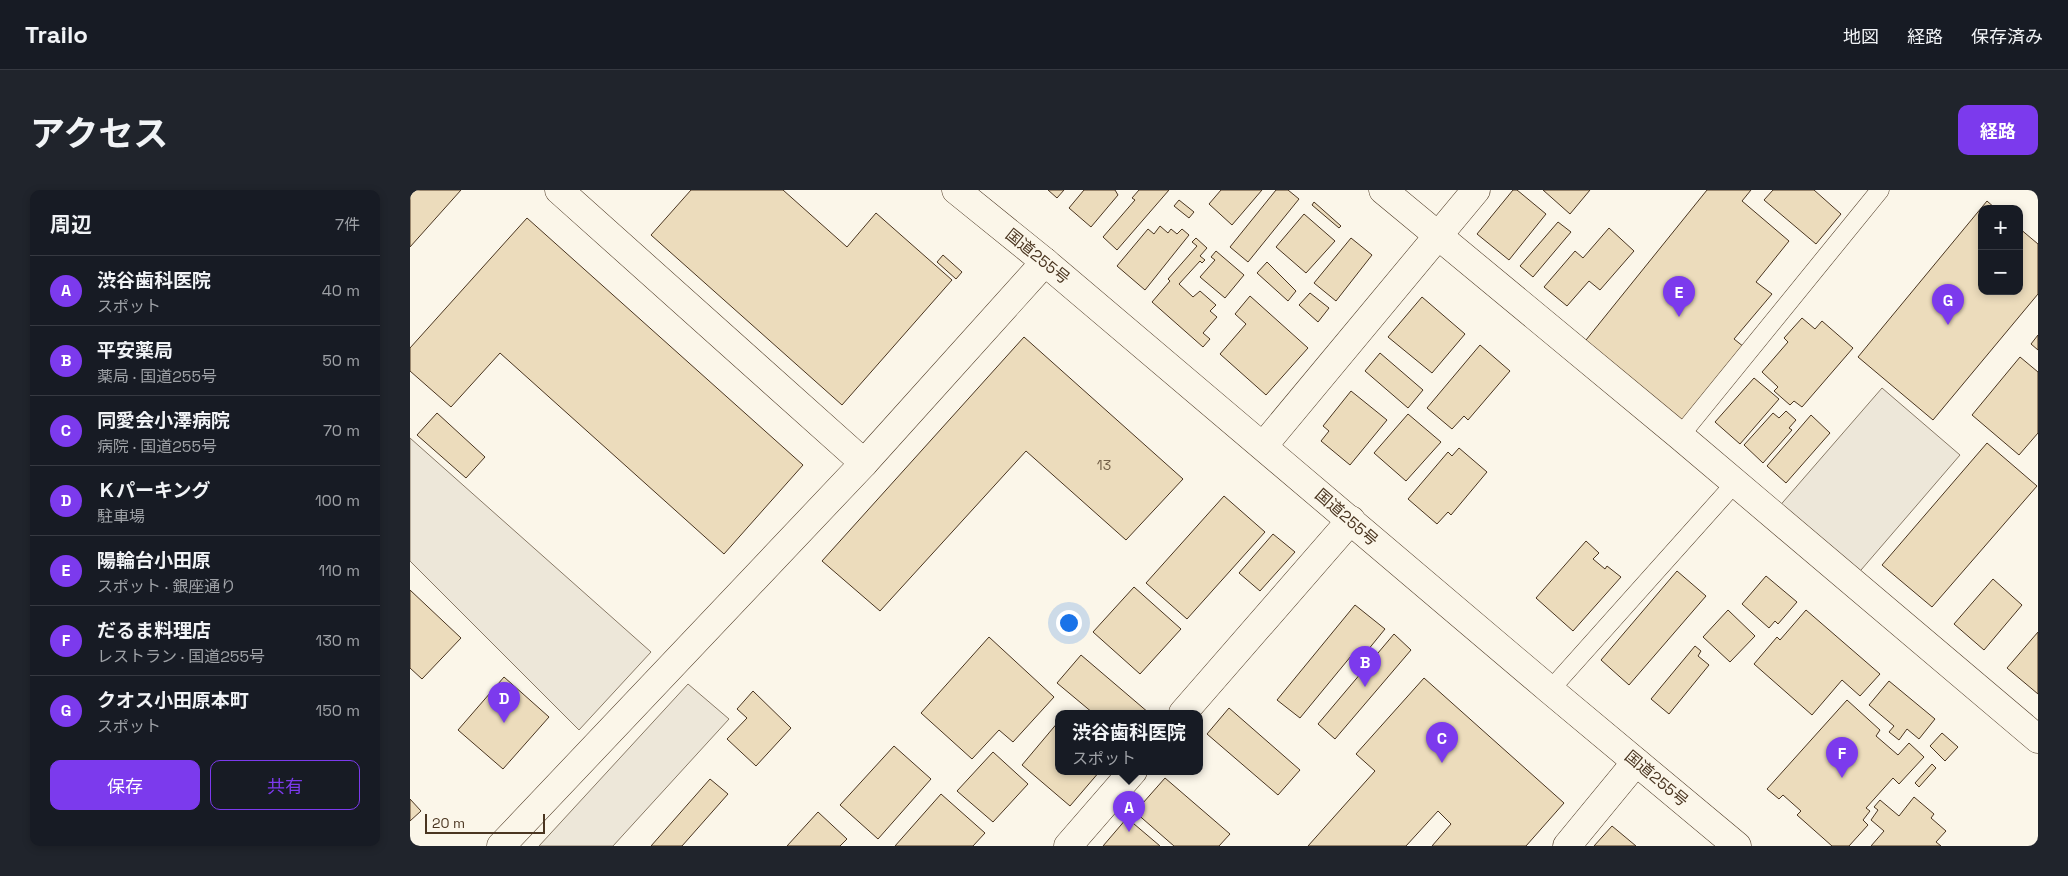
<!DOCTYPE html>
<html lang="ja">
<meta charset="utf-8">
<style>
:root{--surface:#171b24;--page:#20242c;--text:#f1f3f6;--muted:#9ea1a6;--line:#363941;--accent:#7c3aed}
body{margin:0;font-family:"Space Grotesk","Noto Sans JP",sans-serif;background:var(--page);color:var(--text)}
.controls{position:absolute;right:15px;top:15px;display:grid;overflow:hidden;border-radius:10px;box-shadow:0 2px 8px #0003}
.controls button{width:45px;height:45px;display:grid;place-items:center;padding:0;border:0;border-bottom:1px solid var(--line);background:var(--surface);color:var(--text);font:25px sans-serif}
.scale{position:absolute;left:15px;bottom:12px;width:120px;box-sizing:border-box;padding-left:5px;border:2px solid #4a3520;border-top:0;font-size:14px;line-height:18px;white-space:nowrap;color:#4a3520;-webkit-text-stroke:4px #fbf6e9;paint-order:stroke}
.you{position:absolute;left:658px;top:432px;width:18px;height:18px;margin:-12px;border:4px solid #fff;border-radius:50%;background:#1a73e8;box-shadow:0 0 0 8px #1a73e833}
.badge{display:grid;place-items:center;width:32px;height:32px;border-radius:50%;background:var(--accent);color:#fff;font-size:16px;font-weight:700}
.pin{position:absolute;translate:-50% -41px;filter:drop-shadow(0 1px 2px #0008)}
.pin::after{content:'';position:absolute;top:26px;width:18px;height:15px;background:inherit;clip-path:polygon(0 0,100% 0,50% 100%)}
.popup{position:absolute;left:645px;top:520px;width:148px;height:65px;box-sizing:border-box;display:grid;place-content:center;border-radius:10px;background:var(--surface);filter:drop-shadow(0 1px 4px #0005);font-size:16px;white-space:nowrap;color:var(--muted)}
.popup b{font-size:19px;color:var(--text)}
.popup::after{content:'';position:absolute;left:50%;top:100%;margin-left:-10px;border:10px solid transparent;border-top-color:var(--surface)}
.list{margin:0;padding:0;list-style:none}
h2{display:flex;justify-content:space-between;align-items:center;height:65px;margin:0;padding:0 20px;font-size:21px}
h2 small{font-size:16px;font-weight:400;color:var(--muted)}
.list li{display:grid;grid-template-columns:32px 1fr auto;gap:15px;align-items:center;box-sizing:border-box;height:70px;padding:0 20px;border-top:1px solid var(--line)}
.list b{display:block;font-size:19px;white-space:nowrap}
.list p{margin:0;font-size:16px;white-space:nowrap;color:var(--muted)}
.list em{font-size:16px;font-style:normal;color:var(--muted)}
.actions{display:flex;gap:10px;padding:15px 20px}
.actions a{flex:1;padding:11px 0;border:1px solid var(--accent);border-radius:10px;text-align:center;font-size:18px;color:var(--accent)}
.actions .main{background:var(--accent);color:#fff}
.map{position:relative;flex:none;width:1628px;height:656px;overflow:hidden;border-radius:10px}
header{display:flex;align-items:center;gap:30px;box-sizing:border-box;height:70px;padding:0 25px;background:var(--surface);border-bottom:1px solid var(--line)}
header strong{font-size:24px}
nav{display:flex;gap:28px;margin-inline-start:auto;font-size:18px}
.intro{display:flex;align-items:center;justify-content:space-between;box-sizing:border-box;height:120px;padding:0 30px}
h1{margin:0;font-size:35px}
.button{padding:12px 22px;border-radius:10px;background:var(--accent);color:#fff;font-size:18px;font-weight:700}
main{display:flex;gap:30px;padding:0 30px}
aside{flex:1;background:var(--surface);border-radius:10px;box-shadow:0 2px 8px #0003}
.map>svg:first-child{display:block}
.parking{fill:#ede7d9;stroke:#887966}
.building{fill:#ecdcbc;stroke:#4a3520}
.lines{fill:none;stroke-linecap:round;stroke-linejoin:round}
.lane-casing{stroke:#4a3520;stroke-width:19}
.street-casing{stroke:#4a3520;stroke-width:29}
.secondary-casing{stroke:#4a3520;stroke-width:29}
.highway-casing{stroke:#4a3520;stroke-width:29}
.lane{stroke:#fbf6e9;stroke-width:18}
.street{stroke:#fbf6e9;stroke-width:28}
.secondary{stroke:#fbf6e9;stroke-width:28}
.highway{stroke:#fbf6e9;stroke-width:28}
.labels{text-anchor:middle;stroke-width:4;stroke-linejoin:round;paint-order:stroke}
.number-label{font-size:14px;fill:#725f47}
.street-label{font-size:16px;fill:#4a3520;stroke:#fbf6e9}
</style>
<header>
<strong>Trailo</strong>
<nav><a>地図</a><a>経路</a><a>保存済み</a></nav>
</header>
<div class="intro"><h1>アクセス</h1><a class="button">経路</a></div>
<main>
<aside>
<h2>周辺<small>7件</small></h2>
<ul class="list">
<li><span class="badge">A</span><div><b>渋谷歯科医院</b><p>スポット</p></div><em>40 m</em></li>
<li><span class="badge">B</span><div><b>平安薬局</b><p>薬局 · 国道255号</p></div><em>50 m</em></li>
<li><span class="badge">C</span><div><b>同愛会小澤病院</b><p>病院 · 国道255号</p></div><em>70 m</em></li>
<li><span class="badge">D</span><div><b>Ｋパーキング</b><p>駐車場</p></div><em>100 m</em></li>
<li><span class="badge">E</span><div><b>陽輪台小田原</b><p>スポット · 銀座通り</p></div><em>110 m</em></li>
<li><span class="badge">F</span><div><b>だるま料理店</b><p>レストラン · 国道255号</p></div><em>130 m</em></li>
<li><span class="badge">G</span><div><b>クオス小田原本町</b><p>スポット</p></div><em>150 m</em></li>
</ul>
<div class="actions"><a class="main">保存</a><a>共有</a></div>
</aside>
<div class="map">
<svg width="1628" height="656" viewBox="0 0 1628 656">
<rect width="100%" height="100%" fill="#fbf6e9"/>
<g class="parking">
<path d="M1472,198l78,67 -105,122 -78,-68z"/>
<path d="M0,248l241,214 -72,78 -169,-169z"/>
<path d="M278,494l41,35 -116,127h-74z"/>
</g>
<g class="building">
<path d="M0,0h51l-51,57z"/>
<path d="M281,0h92l64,57 29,-34 76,67 -110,125 -191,-170z"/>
<path d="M638,0h16l-7,8z"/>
<path d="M674,0h31l3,5 -27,32 -22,-19z"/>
<path d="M729,0h30l-52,60 -14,-13 32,-37 -3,-2z"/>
<path d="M811,0h41l-30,35 -23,-21z"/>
<path d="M866,0h12l11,9 -51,63 -18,-15z"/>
<path d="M1103,0h4l29,24 -37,46 -32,-26z"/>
<path d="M1133,0h47l-20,24z"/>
<path d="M1297,0h44l-9,11 47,40 -33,41 16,12 -38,45 15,12 -64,77 -103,-83z"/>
<path d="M1363,0h41l27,24 -25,30 -52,-44z"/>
<path d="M769,10l15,12 -5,6 -15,-12z"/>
<path d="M1577,11l9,8h-14v82h37v-63l19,16v50l-105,126 -75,-63z"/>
<path d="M904,12l27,24 -2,2 -27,-23z"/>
<path d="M894,24l31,27 -29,32 -30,-26z"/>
<path d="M117,28l276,247 -79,89 -224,-201 -49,54 -41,-36v-23z"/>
<path d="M1148,32l13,10 -38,45 -13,-11z"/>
<path d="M750,36l8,7 3,-4 6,5 5,-5 7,6 -44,55 -28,-24 31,-37 6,5z"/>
<path d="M1199,38l25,23 -34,39 -11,-9 -22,25 -23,-19 31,-36 8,7z"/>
<path d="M786,48l11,10 -7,8 5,4 -3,3 -2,-2 -21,23 14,13 7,-6 16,14 -6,6 7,6 -14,16 7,6 -7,8 -51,-45 18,-21 -2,-2 29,-33 -5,-4z"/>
<path d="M941,48l21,17 -36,46 -22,-18z"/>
<path d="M806,61l28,24 -19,23 -25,-21 15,-17 -4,-3z"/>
<path d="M533,65l19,17 -6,7 -19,-17z"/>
<path d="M857,72l29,29 -8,10 -31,-28z"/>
<path d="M900,103l19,15 -11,14 -19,-17z"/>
<path d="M840,106l58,52 -42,47 -46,-41 26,-30 -11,-10z"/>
<path d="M1012,107l43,37 -33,39 -44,-36z"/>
<path d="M1392,128l13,11 7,-8 31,27 -51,59 -8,-6 -4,4 -16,-14 4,-4 -16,-15 26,-30 -4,-4z"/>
<path d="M1628,145v15l-7,-6z"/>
<path d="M614,147l159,142 -57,61 -100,-89 -146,160 -58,-50z"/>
<path d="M1070,155l30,26 -42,49 -4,-4 -12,13 -25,-21z"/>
<path d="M970,163l43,37 -15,18 -43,-37z"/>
<path d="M1610,167l18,15v61l-19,22 -47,-40z"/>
<path d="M1344,188l25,21 -39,45 -25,-22z"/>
<path d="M941,201l36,29 -37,45 -29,-24 8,-10 -6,-5z"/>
<path d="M1376,221l10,9 -7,8 3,2 -29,33 -19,-18 29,-32 6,5z"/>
<path d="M27,223l48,44 -19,21 -49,-43z"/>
<path d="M998,224l33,28 -35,39 -32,-28z"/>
<path d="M1401,225l19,18 -44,50 -19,-17z"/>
<path d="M1577,253l50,43 -105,121 -50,-42z"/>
<path d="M1049,258l28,24 -36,43 -3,-3 -11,12 -29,-25 40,-47 4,4z"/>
<path d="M814,306l41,36 -78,87 -41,-36z"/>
<path d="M863,344l22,18 -35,39 -21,-18z"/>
<path d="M1176,351l13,12 -6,6 12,10 2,-3 14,11 -48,54 -37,-33z"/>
<path d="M1267,381l29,25 -77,89 -28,-25z"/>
<path d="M1356,386l31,26 -19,22 -3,-3 -6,7 -27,-24z"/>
<path d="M1583,389l29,26 -38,45 -30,-26z"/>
<path d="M724,397l47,42 -41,45 -47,-42z"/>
<path d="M0,400l51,48 -39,41 -12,-11z"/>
<path d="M945,415l30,24 -22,27 -7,-6 -56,68 -23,-18z"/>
<path d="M1318,420l27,26 -25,26 -27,-25z"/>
<path d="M1396,420l74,64 -20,22 -18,-16 -30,35 -58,-51 23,-27 3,3z"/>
<path d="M1628,442v62l-31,-26z"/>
<path d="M984,444l17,16 -76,89 -17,-15z"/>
<path d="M579,447l65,60 -41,45 -14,-12 -27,29 -51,-46z"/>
<path d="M1285,456l6,5 -3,5 11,9 -40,49 -18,-15z"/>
<path d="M671,465l68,58h-56l-36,-30z"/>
<path d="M94,487l45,40 -46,52 -45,-39z"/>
<path d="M1014,488l140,125 -38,43h-94l19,-22 -13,-13 -32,35h-98l67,-75 -19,-17z"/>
<path d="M1479,491l46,38 -16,20 -12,-10 -8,11 -10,-8 5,-6 -25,-21z"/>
<path d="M343,501l38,37 -35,38 -29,-27 20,-21 -10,-9z"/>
<path d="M1437,510l33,30 -4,6 22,19 11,-12 15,14 -25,27 -6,-6 -27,30 4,3 -7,9 5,5 -19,21h-17l-35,-31 4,-4 -18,-16 -4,4 -12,-10z"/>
<path d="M819,518l71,62 -22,25 -71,-61z"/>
<path d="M649,531v50h41l-30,35 -48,-41z"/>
<path d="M1532,543l16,14 -13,14 -15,-15z"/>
<path d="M484,556l37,33 -53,60 -38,-34z"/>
<path d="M583,562l35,32 -35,38 -36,-31z"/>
<path d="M1522,574l4,4 -17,19 -4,-4z"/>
<path d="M755,588l65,56 -11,12h-45l-39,-34z"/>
<path d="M300,589l18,15 -46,52h-31z"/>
<path d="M531,604l44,39 -12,13h-78z"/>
<path d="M1504,607l20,17 -3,4 15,13 -10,11 5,4h-70l13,-15 -13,-11 7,-10 -4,-3 6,-7 19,16z"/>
<path d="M0,609l11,12 -11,10z"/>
<path d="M408,622l29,27 -7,7h-53z"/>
<path d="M717,628l33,28h-57z"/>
<path d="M1202,636l24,20h-42z"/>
</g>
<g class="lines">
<g class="lane-casing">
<g id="lane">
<path d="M1270,246l200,-246"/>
<path d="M1140,500l186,-208"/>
</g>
</g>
<g class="street-casing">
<g id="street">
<path d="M149,0l305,273"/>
<path d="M773,523l168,-193"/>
<path d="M91,656l363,-383 181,-201"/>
<path d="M658,656l65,-75"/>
<path d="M1157,656l69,-84"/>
</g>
</g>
<g class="secondary-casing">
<g id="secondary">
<path d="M973,0l297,246 358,303"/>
<path d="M854,255l212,-255"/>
</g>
</g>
<g class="highway-casing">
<path id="highway" d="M546,0l89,72 505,428 187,156"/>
</g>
<use href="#lane" class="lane"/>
<use href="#street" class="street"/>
<use href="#secondary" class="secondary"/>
<use href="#highway" class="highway"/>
</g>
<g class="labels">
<g class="number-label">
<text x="694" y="280">13</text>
</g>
<g class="street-label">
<text transform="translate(628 66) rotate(39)" y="6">国道255号</text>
<text transform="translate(937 327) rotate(41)" y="6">国道255号</text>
<text transform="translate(1247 588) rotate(40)" y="6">国道255号</text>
</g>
</g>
</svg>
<div class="controls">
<button>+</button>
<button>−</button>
</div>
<div class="scale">20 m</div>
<div class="you"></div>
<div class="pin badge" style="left:719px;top:642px">A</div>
<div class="popup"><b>渋谷歯科医院</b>スポット</div>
<div class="pin badge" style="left:955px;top:497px">B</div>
<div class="pin badge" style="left:1032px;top:573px">C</div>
<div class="pin badge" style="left:94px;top:533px">D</div>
<div class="pin badge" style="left:1269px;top:127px">E</div>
<div class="pin badge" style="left:1432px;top:588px">F</div>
<div class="pin badge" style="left:1538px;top:135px">G</div>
</div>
</main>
